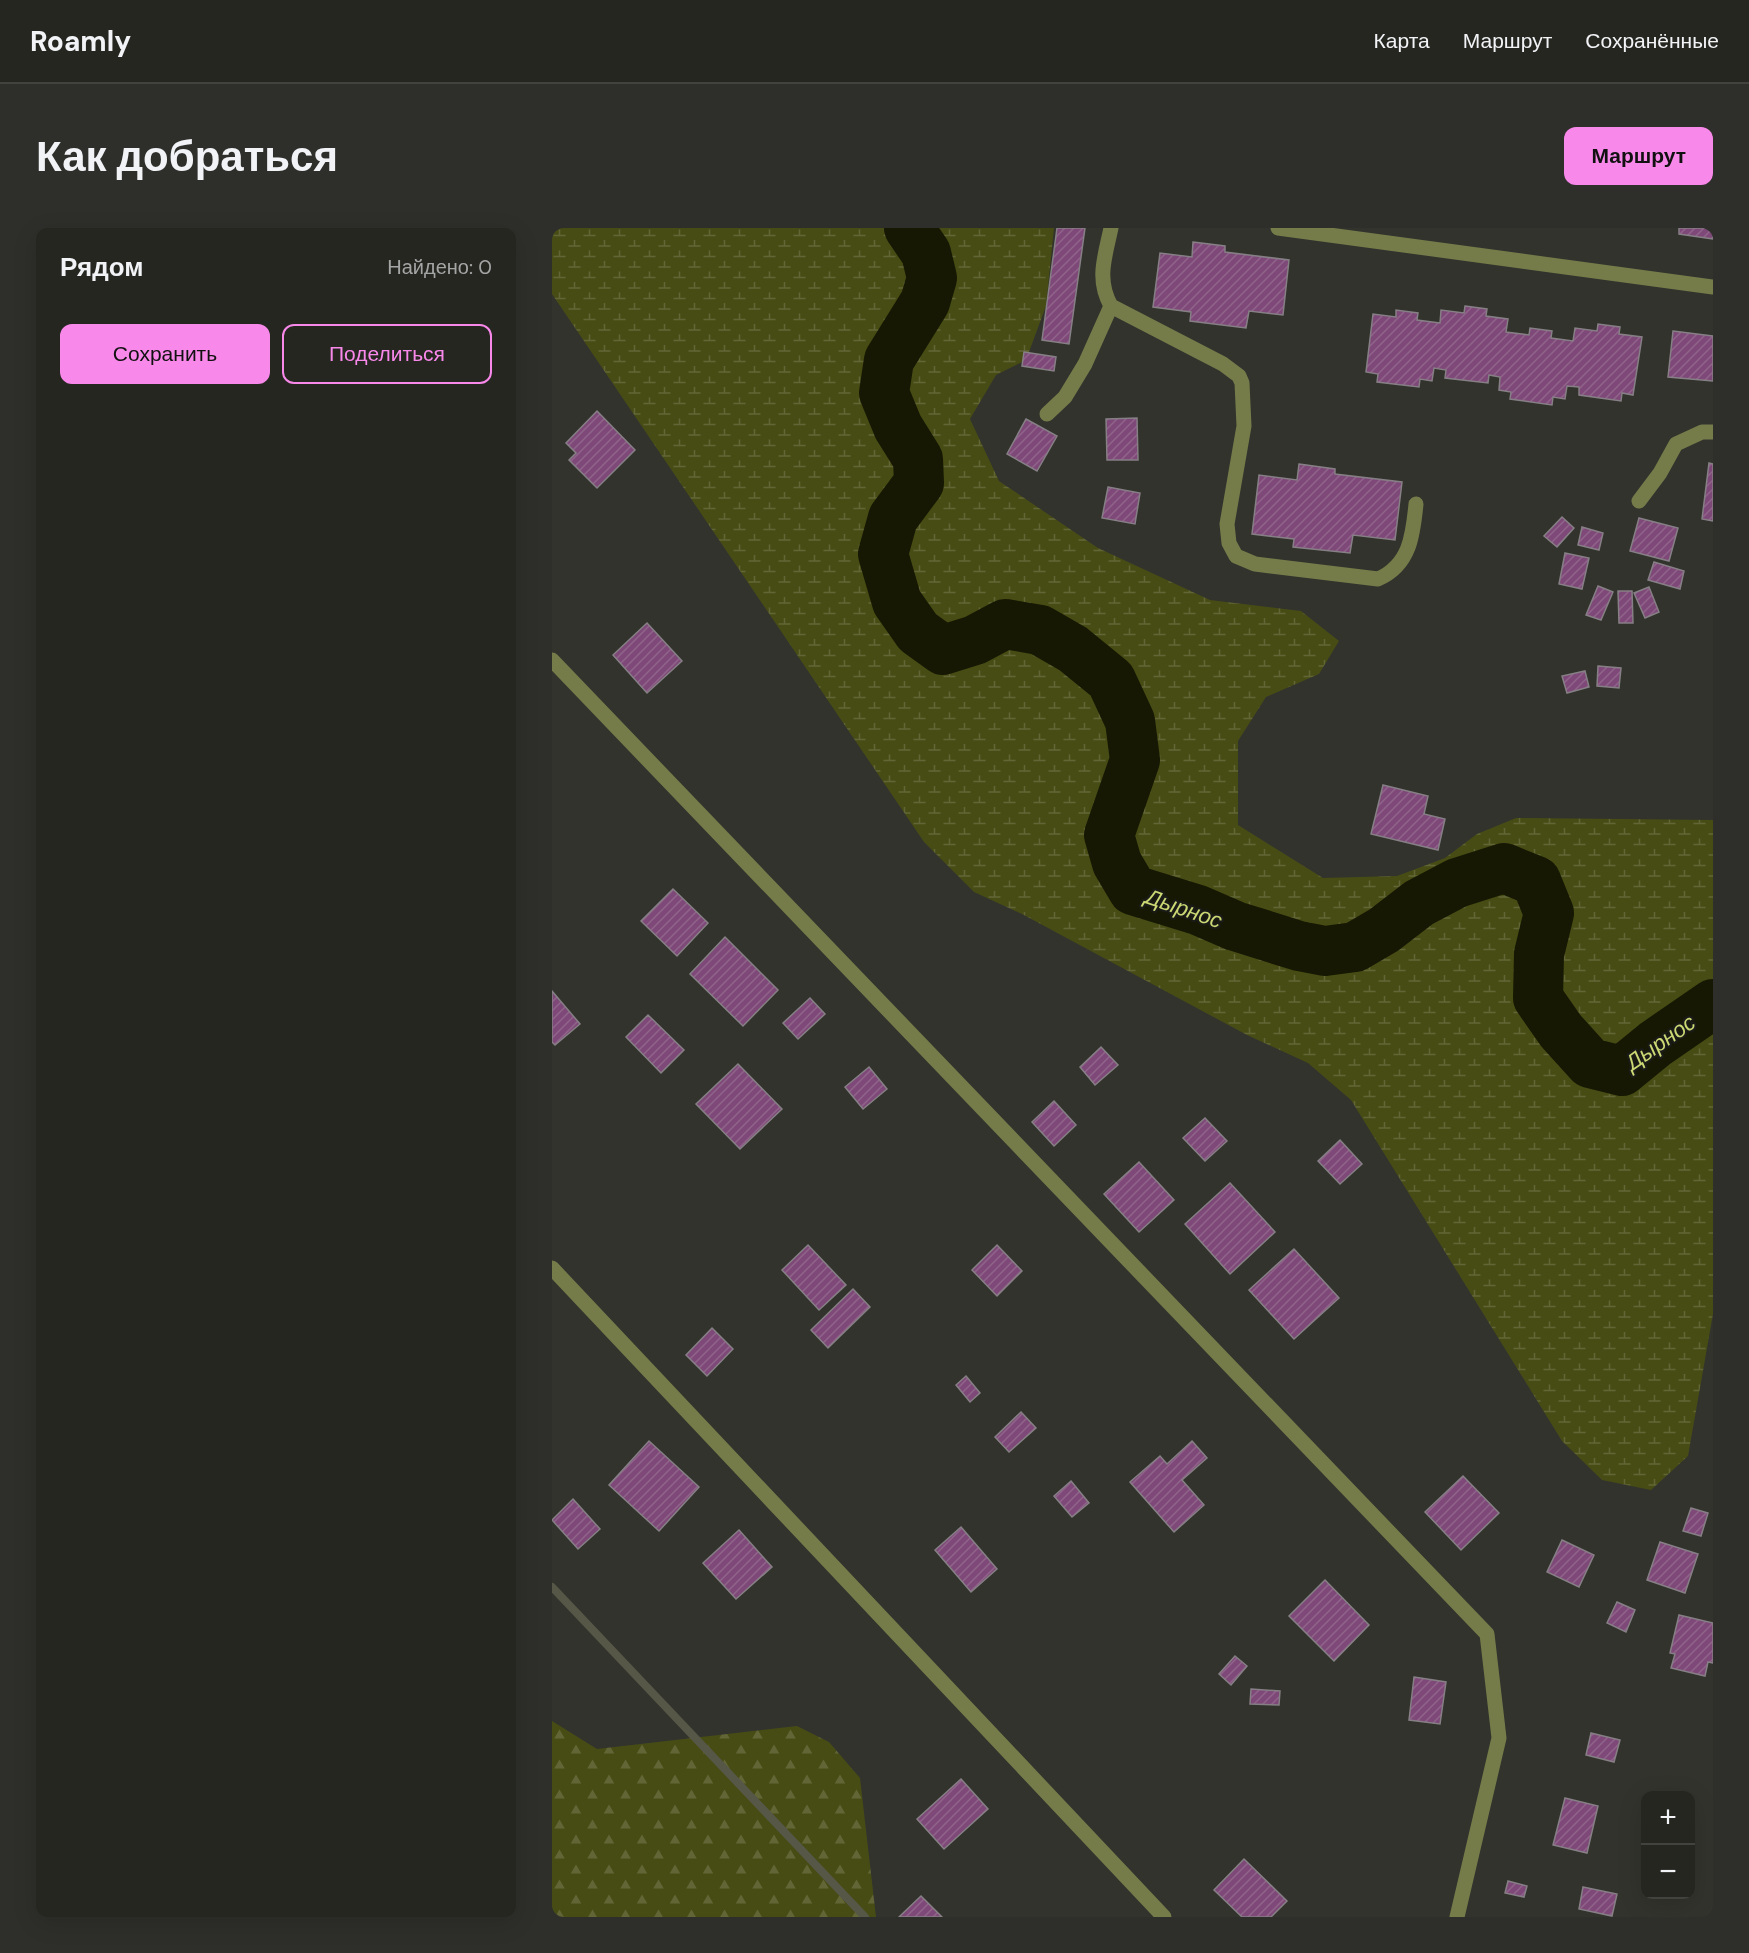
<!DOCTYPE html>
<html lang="ru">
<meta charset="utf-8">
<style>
:root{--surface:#262621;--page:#2e2e2a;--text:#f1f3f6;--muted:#a4a5a5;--line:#42433f;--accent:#f888ea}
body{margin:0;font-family:"DM Sans",sans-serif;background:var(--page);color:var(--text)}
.controls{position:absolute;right:18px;bottom:18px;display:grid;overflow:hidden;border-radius:12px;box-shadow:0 6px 24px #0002}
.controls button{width:54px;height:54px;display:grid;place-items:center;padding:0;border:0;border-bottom:2px solid var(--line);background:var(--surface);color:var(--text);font:30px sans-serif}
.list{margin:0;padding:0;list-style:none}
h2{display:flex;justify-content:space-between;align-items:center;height:78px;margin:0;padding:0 24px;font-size:26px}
h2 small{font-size:20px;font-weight:400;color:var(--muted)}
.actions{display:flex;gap:12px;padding:18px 24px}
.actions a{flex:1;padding:14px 0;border:2px solid var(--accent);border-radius:12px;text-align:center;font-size:21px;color:var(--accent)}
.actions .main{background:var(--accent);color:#111}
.map{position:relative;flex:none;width:1161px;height:1689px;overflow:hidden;border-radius:12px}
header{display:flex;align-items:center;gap:36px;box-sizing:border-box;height:84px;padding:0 30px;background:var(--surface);border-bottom:2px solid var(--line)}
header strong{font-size:28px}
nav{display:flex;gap:33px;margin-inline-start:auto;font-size:21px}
.intro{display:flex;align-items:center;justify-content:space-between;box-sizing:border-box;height:144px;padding:0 36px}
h1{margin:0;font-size:42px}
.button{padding:15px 27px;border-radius:12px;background:var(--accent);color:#111;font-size:21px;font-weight:700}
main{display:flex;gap:36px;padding:0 36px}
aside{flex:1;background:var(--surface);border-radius:12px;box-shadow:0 6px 24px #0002}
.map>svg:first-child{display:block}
.forest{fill:url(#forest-firs)}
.wetland{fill:url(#wetland-marsh)}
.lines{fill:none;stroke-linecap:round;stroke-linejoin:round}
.stream{stroke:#565747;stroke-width:8}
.river{stroke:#161803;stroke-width:50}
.building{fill:url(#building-hatch);stroke:#867f85;stroke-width:1.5}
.minor{stroke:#757c4a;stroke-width:15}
.labels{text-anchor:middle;stroke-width:4.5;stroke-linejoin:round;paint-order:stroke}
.water-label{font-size:22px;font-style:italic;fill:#ccd873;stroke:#1a1b17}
</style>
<header>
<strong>Roamly</strong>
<nav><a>Карта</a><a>Маршрут</a><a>Сохранённые</a></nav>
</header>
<div class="intro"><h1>Как добраться</h1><a class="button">Маршрут</a></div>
<main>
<aside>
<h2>Рядом<small>Найдено: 0</small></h2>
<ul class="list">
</ul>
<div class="actions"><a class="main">Сохранить</a><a>Поделиться</a></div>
</aside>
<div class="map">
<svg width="1161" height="1689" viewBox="0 0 1161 1689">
<defs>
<pattern id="forest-firs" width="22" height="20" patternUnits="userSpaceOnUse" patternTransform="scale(1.5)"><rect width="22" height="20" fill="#474c14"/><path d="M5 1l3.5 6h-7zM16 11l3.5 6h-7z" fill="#626636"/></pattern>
<pattern id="wetland-marsh" width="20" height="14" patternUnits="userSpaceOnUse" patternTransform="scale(1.5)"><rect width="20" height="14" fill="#474c14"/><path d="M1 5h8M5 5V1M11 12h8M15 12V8" fill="none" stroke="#626636"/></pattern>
<pattern id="building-hatch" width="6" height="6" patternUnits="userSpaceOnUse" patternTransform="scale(1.5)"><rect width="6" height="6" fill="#7e4978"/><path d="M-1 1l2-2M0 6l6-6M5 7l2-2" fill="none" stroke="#90638b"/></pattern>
</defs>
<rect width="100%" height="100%" fill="#32332c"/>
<path class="forest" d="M0,1493l45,28 200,-23 32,16 31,36 16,139h-324z"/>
<path class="wetland" d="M0,0h502l-8,78 -20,54 -30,15 -26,44 29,62 99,67 112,52 91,11 38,30 -20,33 -53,23 -28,44v84l85,53 74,-2 48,-18 32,-24 39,-16 197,2v494l-25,142 -37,34 -49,-10 -40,-39 -211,-341 -43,-37 -61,-28 -225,-121 -48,-22 -50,-50 -372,-548z"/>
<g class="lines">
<path class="stream" d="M0,1359l313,330"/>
<path class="river" d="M357,0l17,25 6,25 -7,24 -36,58 -5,33 14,34 20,32 1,24 -26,35 -10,36 14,48 21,30 25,18 32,-10 30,-16 35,6 33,19 38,31 19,41 5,39 -26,75 8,28 16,27 65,20 37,16 64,20 26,5 30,-4 29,-17 35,-27 38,-20 47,-15 32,13 13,32 -10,41 -1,44 23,33 29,32 32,8 33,-27 58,-40"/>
</g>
<g class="building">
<path d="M505,0h28l-16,116 -27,-4z"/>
<path d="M1127,0h34v11l-34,-5z"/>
<path d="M641,14l32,4v6l64,8 -6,55 -34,-4 -3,17 -56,-7 1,-9 -38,-5 7,-54 32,4z"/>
<path d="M913,78l22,3 -1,7 22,3 -2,13 23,3 1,-7 22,3 -1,7 22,3 2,-13 22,3 1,-7 22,3 -1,7 23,3 -9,58 -11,-2 -1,8 -42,-6v-8l-12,-1 -2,13 -12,-2 -1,8 -42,-6 1,-7 -12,-2 1,-13 -11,-2 -1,8 -43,-5 1,-8 -12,-2 -2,13 -12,-2 -1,8 -42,-5 1,-8 -12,-2 7,-58 23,3v-7l22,3 -1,7 23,3 1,-13 23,3z"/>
<path d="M1121,103l40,5v45l-45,-4z"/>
<path d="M472,124l32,5 -2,14 -32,-5z"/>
<path d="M45,183l38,39 -38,38 -28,-28 7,-7 -10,-10z"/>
<path d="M585,190l1,42h-31l-1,-41z"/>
<path d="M474,191l31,17 -20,35 -30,-17z"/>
<path d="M1157,235l4,1v57l-11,-2z"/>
<path d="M747,236l36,5v5l67,8 -7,58 -42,-5 -3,18 -57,-6 1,-8 -42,-5 7,-59 38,5z"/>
<path d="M556,259l32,6 -5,31 -33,-6z"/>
<path d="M1010,289l12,11 -17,19 -13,-11z"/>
<path d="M1087,290l39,10 -9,33 -39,-10z"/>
<path d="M1030,299l21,6 -4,17 -21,-5z"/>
<path d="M1013,325l24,5 -7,31 -23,-5z"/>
<path d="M1102,334l30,9 -4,18 -32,-9z"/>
<path d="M1046,358l15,6 -12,28 -15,-5z"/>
<path d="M1097,359l10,25 -14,6 -11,-25z"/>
<path d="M1066,363h14l1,32h-14z"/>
<path d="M95,395l35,38 -35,32 -34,-38z"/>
<path d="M1046,438l23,2 -2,20 -22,-2z"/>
<path d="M1033,443l4,16 -22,6 -5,-17z"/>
<path d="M831,557l45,11 -4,18 21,5 -7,31 -67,-16z"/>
<path d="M121,661l35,34 -31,33 -36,-35z"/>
<path d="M173,709l53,53 -35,36 -53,-52z"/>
<path d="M0,763l28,33 -25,21 -3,-3z"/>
<path d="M258,770l15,16 -27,25 -15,-16z"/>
<path d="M96,787l36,35 -23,23 -35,-36z"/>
<path d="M549,819l17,18 -23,20 -15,-18z"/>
<path d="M186,836l44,45 -42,40 -44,-45z"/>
<path d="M317,839l18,22 -24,20 -18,-22z"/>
<path d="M502,873l22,24 -22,21 -22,-24z"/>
<path d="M653,890l22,23 -22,20 -22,-23z"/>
<path d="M788,912l22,24 -22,20 -22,-23z"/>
<path d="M587,934l35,38 -35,32 -35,-38z"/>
<path d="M678,955l45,49 -45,42 -45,-50z"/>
<path d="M256,1017l38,40 -27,25 -37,-40z"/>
<path d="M445,1017l25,26 -25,25 -25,-26z"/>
<path d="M742,1021l45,49 -45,41 -45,-49z"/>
<path d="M301,1061l17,18 -42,41 -17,-18z"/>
<path d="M160,1100l21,21 -26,27 -21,-21z"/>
<path d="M414,1148l14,17 -10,9 -14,-17z"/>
<path d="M469,1184l15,16 -27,24 -14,-15z"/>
<path d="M97,1213l50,46 -40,44 -50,-46z"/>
<path d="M640,1213l15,17 -25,22 22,25 -30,27 -44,-50 30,-26 7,8z"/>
<path d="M911,1248l36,37 -38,37 -36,-38z"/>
<path d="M519,1253l18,22 -17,14 -18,-21z"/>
<path d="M21,1271l27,30 -22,20 -26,-29z"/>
<path d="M1139,1280l17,5 -7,23 -18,-5z"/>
<path d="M409,1299l36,42 -26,23 -36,-42z"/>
<path d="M187,1302l33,37 -36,32 -33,-36z"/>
<path d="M1010,1312l32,15 -15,32 -32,-15z"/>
<path d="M1108,1314l38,12 -13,39 -38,-13z"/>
<path d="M773,1352l44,45 -35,36 -45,-45z"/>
<path d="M1065,1374l18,8 -9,22 -19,-9z"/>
<path d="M1127,1387l34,8v40l-5,-1 -3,14 -34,-8 4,-14 -5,-1z"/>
<path d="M683,1428l12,10 -16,19 -12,-11z"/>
<path d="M862,1449l32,5 -6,42 -31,-4z"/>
<path d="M699,1461l29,2 -1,14 -29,-1z"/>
<path d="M1039,1505l29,7 -6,22 -28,-7z"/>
<path d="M409,1551l27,30 -44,40 -27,-30z"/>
<path d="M1013,1570l33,8 -11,47 -34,-8z"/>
<path d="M692,1631l43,42 -16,16h-29l-28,-27z"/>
<path d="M956,1653l19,5 -3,11 -19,-4z"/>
<path d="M1031,1659l34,7 -5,22 -33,-7z"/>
<path d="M369,1668l21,21h-43z"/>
</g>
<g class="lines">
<g class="minor">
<path d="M559,0c-6,29 -15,51 0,78l112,58 16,12 3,7 2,43 -17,98 2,19 7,13 19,8 123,15c32,-14 35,-44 38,-75"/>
<path d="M726,0l435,59"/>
<path d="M495,186l18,-17 20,-33 26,-58"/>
<path d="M1087,273l21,-28 16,-29 26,-12h11"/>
<path d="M0,432l935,974 12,104 -42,179"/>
<path d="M0,1040l612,649"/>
</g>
</g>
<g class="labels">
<g class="water-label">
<text transform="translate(632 680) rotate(19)" y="8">Дырнос</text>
<text transform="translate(1108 814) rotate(-35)" y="8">Дырнос</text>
</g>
</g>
</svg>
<div class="controls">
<button>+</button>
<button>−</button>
</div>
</div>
</main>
